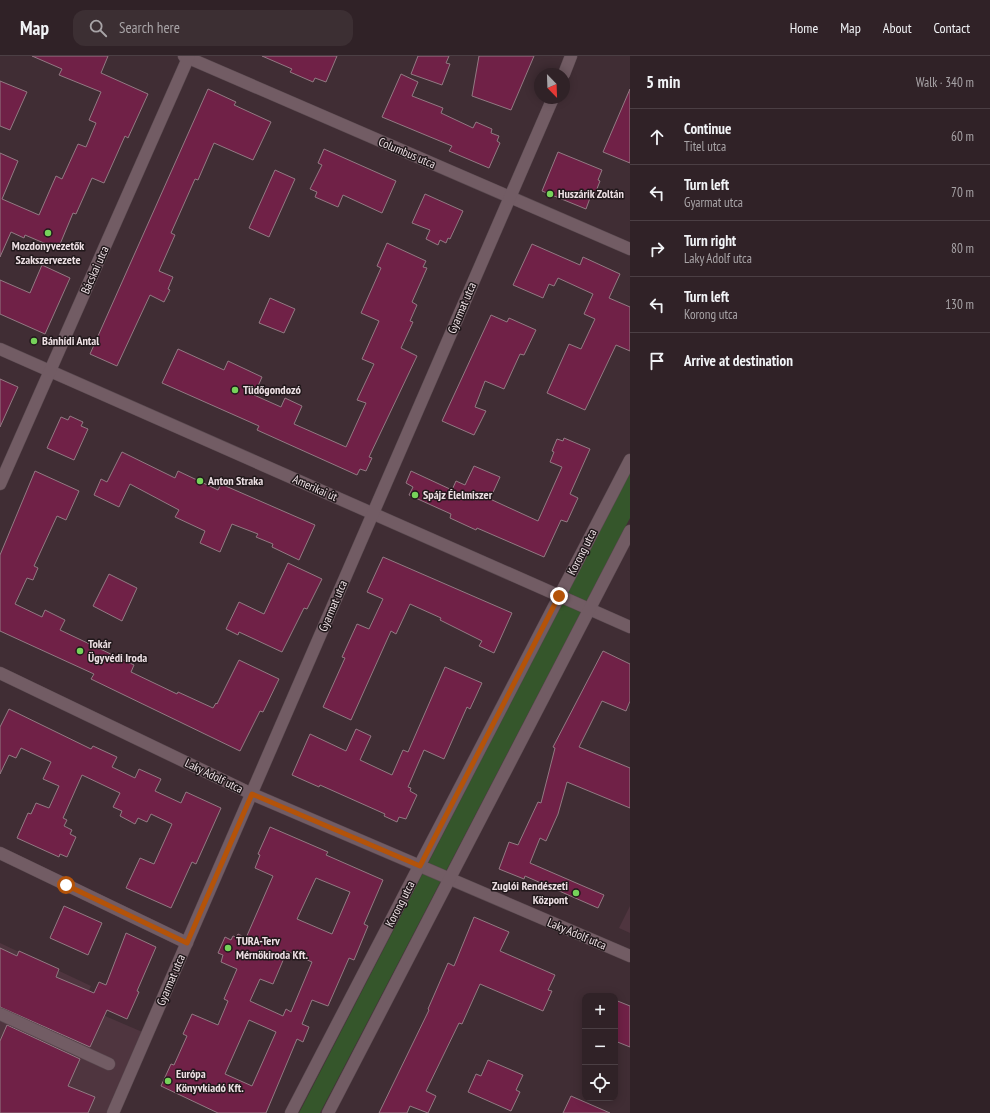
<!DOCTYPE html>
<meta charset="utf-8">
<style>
:root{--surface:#302227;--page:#3c2f33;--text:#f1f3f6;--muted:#a8a4a7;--line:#4b3f44}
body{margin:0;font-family:"PT Sans Narrow",sans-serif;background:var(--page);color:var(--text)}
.controls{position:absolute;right:12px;bottom:12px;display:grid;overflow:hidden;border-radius:8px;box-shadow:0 2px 10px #0003}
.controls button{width:36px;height:36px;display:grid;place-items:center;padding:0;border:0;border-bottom:1px solid var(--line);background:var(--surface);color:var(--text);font:20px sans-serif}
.compass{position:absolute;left:534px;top:12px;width:36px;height:36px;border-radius:50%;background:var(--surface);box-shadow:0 2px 10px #0003;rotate:157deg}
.stop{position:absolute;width:12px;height:12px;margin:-9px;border:3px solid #b45309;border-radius:50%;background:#fff}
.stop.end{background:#b45309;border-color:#fff;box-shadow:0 1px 4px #0008}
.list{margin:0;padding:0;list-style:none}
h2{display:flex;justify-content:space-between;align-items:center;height:52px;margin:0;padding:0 16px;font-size:17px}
h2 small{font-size:13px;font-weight:400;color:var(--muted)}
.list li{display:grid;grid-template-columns:26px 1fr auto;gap:12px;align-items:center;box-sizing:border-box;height:56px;padding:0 16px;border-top:1px solid var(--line)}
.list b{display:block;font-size:15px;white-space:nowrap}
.list p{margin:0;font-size:13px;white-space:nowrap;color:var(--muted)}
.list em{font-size:13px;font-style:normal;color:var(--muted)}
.icon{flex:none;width:22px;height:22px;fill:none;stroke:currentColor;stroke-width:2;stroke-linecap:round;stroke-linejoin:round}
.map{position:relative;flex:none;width:630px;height:1057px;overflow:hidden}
header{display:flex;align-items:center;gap:24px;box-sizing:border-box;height:56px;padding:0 20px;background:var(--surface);border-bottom:1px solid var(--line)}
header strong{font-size:19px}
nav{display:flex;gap:22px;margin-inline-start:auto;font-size:14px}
.search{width:280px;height:36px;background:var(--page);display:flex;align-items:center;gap:10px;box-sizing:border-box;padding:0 14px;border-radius:12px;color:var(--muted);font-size:15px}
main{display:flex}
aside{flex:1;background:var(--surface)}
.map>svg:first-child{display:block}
.built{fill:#4f353f}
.green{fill:#35562b}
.building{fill:#702147;stroke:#927a83;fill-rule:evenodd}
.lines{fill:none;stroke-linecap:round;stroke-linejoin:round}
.minor-casing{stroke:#5a4a50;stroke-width:13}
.minor{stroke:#725c64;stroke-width:12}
.route{stroke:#b45309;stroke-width:5}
.poi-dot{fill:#76d25a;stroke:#21181b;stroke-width:1.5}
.labels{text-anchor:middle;stroke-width:3;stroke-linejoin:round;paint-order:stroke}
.street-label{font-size:12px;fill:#ede0e4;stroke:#21181b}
.poi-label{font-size:12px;font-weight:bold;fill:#ede0e4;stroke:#21181b;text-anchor:start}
</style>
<header>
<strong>Map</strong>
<div class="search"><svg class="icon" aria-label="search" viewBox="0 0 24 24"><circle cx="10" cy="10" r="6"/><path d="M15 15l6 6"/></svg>Search here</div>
<nav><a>Home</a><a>Map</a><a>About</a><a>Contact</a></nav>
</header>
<main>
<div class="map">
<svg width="630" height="1057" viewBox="0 0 630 1057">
<rect width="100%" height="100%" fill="#402d34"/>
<g class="built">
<path d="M630,850v27l-11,-5z"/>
<path d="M0,887l91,43 -9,20 65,28 -34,79h-113z"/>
</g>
<path class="green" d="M630,416v46l-310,595h-21z"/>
<g class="building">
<path d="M32,0h76l-7,17 47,21 -20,44 -3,-2 -21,47 -12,-5 -16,36 -3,-1 -15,36 -33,-14 -1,3 -13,-6 -11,25v-104l18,8 -16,38 37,16 17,-39 6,3 16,-35 8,3 10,-24 -7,-3 12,-28 -42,-17 3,-6z"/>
<path d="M262,0h75l-11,26 -11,-4 -2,4 -23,-10 2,-3z"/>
<path d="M418,0h31l-3,7 4,1 -8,21 -31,-11z"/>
<path d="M479,0h55l-23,54 -39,-14z"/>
<path d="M401,18l17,8 -6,14 31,12 -2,5 32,15 3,-6 16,7 -1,4 8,3 -2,5 3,2 -11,25 -40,-17 3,-5 -70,-29z"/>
<path d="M0,25l27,11 -17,38 -10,-4z"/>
<path d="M208,33l28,13 -2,3 37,17 -18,38 -39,-17 -16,37 -3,-1 -24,54 4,2 -16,36 14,6 -5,12 2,1 -6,12 -14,-7 -33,71 -27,-12z"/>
<path d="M630,33v74l-27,-11z"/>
<path d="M324,93l72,32 -14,32 -39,-18 -5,12 -23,-10 2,-5 -7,-3 12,-24 -4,-2z"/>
<path d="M558,96l44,18 -4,10 2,1 -7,18 -3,-1 -4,11 -44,-18z"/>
<path d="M275,114l20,9 -26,58 -20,-9z"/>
<path d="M425,138l38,17 -13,28 -2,-1 -2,5 -6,-3 -2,5 -12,-6 4,-9 -18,-7z"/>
<path d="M387,187l39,18 -3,6 4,1 -15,34 5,3 -7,16 3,1 -12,26 16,8 -48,101 3,1 -6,13 -6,-2 -3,6 -100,-45 2,-4 -97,-43 16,-34 46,21 4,-9 34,16 -8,18 27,12 4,-9 17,8 -8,18 52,23 20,-44 -9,-3 17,-36 -12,-5 17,-38 -18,-8 20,-45 -4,-2z"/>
<path d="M532,188l48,21 3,-8 37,17 -11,24 21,9v44l-14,-6 -31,65 -38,-17 22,-49 12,5 14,-30 -11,-5 9,-20 -35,-16 -4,8 -5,-2 -6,14 -30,-13z"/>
<path d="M42,209l28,13 -25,56 -45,-20v-34l30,13z"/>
<path d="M270,242l25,11 -11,24 -25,-10z"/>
<path d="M491,259l16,7 2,-4 27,12 -12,25 -4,-1 -16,35 -19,-8 -10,26 11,4 -12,24 -32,-14z"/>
<path d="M0,323l18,8 -18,40z"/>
<path d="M70,360l13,6 -2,4 7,3 -14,31 -27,-12 14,-31 7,3z"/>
<path d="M564,382l26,11 -20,45 8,4 -11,24 -6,-2 -17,37 -67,-29 -1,2 -26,-12 1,-4 -42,-19 4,-8 -7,-4 5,-12 41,19 4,-9 9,4 9,-19 26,11 -10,22 48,22 24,-54 -12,-5 4,-10 -2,-1 5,-12 6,2z"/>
<path d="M122,396l53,26 3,-7 40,19 3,-6 94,41 -16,35 -27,-13 1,-3 -17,-7 2,-3 -26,-10 -12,28 -20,-9 5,-12 -30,-14 4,-7 -49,-26 -11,23 -25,-12 7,-16 6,3z"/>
<path d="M35,415l44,20 -13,29 -9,-4 -23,50 4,2 -5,12 -6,-2 -12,26 27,13 3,-7 20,10 -5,10 74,35 -3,7 46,22 1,-2 35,16 3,-5 1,1 22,-44 40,19 -16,33 -3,-1 -20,40 -149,-72 3,-5 -94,-43v-76z"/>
<path d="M383,501l129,56 -18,40 -15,-7 3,-5 -42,-21 1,-2 -31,-14 -14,30 -5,-3 -40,89 -28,-13 22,-49 -3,-1 15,-33 12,5 14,-30 -16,-7z"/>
<path d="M288,507l34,16 -15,30 -3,-1 -22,44 -43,-20 -1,3 -12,-6 13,-27 25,12z"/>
<path d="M109,518l28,14 -15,33 -29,-15z"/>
<path d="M603,595l27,13v37l-4,10 -24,-10 -23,46 51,21v40l-63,-26 -9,32 -12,27 -6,-3 -10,25 74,32 -6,13 -73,-32 -1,3 -25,-10 10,-27 9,3 20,-43 3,1 14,-55 -2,-1z"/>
<path d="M445,611l37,16 -12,26 -3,-2 -23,52 -20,-9 -16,37 3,1 -1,3 7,4 -11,24 -7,-2 -2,5 -13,-6 1,-2 -65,-29 -1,2 -27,-12 18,-41 36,17 10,-22 15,7 -11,24 32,15 11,-25 5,2z"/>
<path d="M9,653l82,40 2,-3 24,11 -5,10 23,11 4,-9 22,10 -6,12 26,12 5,-11 35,16 -25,56 -4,-2 -21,46 -45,-20 14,-30 14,6 18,-40 -21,-10 -4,8 -9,-4 -3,6 -15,-8 2,-5 -9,-4 7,-14 -38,-18 -19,43 4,2 -3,6 8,4 -2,4 6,3 -9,20 -7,-3 -1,3 -42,-19 11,-25 3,1 5,-11 13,5 10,-22 -16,-7 8,-17 -30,-14 -5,10 -7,-3 -9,19v-47z"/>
<path d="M270,771l58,25 -2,3 57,25 -19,44 4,2 -14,34 -5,-2 -21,48 -16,-6 -10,24 7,3 -6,15 -6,-3 -31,74h-48l-57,-27 10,-22 3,1 13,-29 -4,-2 9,-20 26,11 10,-24 -4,-2 13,-30 -16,-7 2,-7 -5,-2 7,-16 6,3 2,-4 3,1 2,-3 8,4 27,-62 -18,-8 5,-13 -2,-1zM316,822l34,14 -18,42 -35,-15zM287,895l25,11 -21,50 -5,-3 -3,7 -33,-15 10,-22 13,5zM249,964l27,12 -24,54 -27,-12z"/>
<path d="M64,850l38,17 -14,32 -38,-17z"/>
<path d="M474,861l35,15 -9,19 55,24 -7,15 4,1 -9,20 -63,-27 -18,40 -3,-1 -33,68 10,5 -8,17 -18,-7 -3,7h-28l50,-103 -1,-1 20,-46 6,3z"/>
<path d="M126,877l30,14 -19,44 2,1 -12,27 -20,-9 -17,37 -90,-40v-59l17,8 2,-5 40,18 -3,8 38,16 5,-11 7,3z"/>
<path d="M615,944l15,6v41l-15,-6z"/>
<path d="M7,969l73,34 -12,27 27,11 -7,16h-88v-72z"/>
<path d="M488,1004l35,15 -7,15 4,2 -9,19 -43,-19 8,-18 5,2z"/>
<path d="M571,1040l39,17h-47z"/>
</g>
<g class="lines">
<g class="minor-casing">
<g id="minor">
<path d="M184,0l446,193"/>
<path d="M564,18l7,-18"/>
<path d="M0,293l630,278"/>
<path d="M0,428l189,-428"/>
<path d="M0,617l252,121 378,162"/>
<path d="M0,797l187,90"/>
<path d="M0,958l109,50"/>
<path d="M113,1057l440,-1015"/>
<path d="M291,1057l339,-653"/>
<path d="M328,1057l302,-582"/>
</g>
</g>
<use href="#minor" class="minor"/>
</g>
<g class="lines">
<path class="route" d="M66,829l121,58 65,-149 168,72 139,-270"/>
</g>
<g class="poi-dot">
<circle cx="550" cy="138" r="4"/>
<circle cx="48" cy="177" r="4"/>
<circle cx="34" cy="285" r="4"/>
<circle cx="235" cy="334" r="4"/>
<circle cx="200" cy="425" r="4"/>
<circle cx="415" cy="439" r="4"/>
<circle cx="80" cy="595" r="4"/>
<circle cx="576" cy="837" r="4"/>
<circle cx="228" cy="892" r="4"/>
<circle cx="168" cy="1025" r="4"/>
</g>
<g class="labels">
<g class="street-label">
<text transform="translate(407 97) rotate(23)" y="4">Columbus utca</text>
<text transform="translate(95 214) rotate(-66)" y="4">Bácskai utca</text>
<text transform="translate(462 252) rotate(-67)" y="4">Gyarmat utca</text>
<text transform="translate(315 432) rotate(24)" y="4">Amerikai út</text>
<text transform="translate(582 496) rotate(-63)" y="4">Korong utca</text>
<text transform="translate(333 550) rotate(-67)" y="4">Gyarmat utca</text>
<text transform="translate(214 720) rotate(26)" y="4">Laky Adolf utca</text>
<text transform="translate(400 848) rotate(-63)" y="4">Korong utca</text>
<text transform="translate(577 878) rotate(23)" y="4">Laky Adolf utca</text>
<text transform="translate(171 924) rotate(-67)" y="4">Gyarmat utca</text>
</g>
<g class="poi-label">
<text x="558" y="142">Huszárik Zoltán</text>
<text x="48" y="194" text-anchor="middle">Mozdonyvezetők<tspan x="48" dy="14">Szakszervezete</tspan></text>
<text x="42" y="289">Bánhídi Antal</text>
<text x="243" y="338">Tüdőgondozó</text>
<text x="208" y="429">Anton Straka</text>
<text x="423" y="443">Spájz Élelmiszer</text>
<text x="88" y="592">Tokár<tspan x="88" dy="14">Ügyvédi Iroda</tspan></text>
<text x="568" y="834" text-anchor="end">Zuglói Rendészeti<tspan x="568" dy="14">Központ</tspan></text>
<text x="236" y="889">TURA-Terv<tspan x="236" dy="14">Mérnökiroda Kft.</tspan></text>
<text x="176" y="1022">Európa<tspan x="176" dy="14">Könyvkiadó Kft.</tspan></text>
</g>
</g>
</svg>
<div class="controls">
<button>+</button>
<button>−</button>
<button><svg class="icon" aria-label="locate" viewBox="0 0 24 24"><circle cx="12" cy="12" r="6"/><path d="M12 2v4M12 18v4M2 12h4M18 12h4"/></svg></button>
</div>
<svg class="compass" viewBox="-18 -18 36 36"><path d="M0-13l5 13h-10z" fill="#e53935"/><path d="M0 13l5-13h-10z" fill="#a8a4a7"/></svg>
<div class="stop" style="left:66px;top:829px"></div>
<div class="stop end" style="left:559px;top:540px"></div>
</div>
<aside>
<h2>5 min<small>Walk · 340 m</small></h2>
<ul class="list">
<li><svg class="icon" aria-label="ahead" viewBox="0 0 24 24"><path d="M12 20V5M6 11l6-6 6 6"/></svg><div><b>Continue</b><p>Titel utca</p></div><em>60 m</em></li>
<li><svg class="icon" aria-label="left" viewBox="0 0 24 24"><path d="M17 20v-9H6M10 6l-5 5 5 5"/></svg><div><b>Turn left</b><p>Gyarmat utca</p></div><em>70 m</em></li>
<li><svg class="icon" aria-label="right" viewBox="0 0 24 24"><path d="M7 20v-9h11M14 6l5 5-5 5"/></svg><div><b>Turn right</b><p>Laky Adolf utca</p></div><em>80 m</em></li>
<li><svg class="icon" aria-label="left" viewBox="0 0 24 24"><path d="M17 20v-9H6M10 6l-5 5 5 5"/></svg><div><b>Turn left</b><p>Korong utca</p></div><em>130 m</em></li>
<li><svg class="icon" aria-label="arrive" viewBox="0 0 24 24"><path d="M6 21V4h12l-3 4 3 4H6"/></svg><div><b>Arrive at destination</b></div></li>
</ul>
</aside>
</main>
